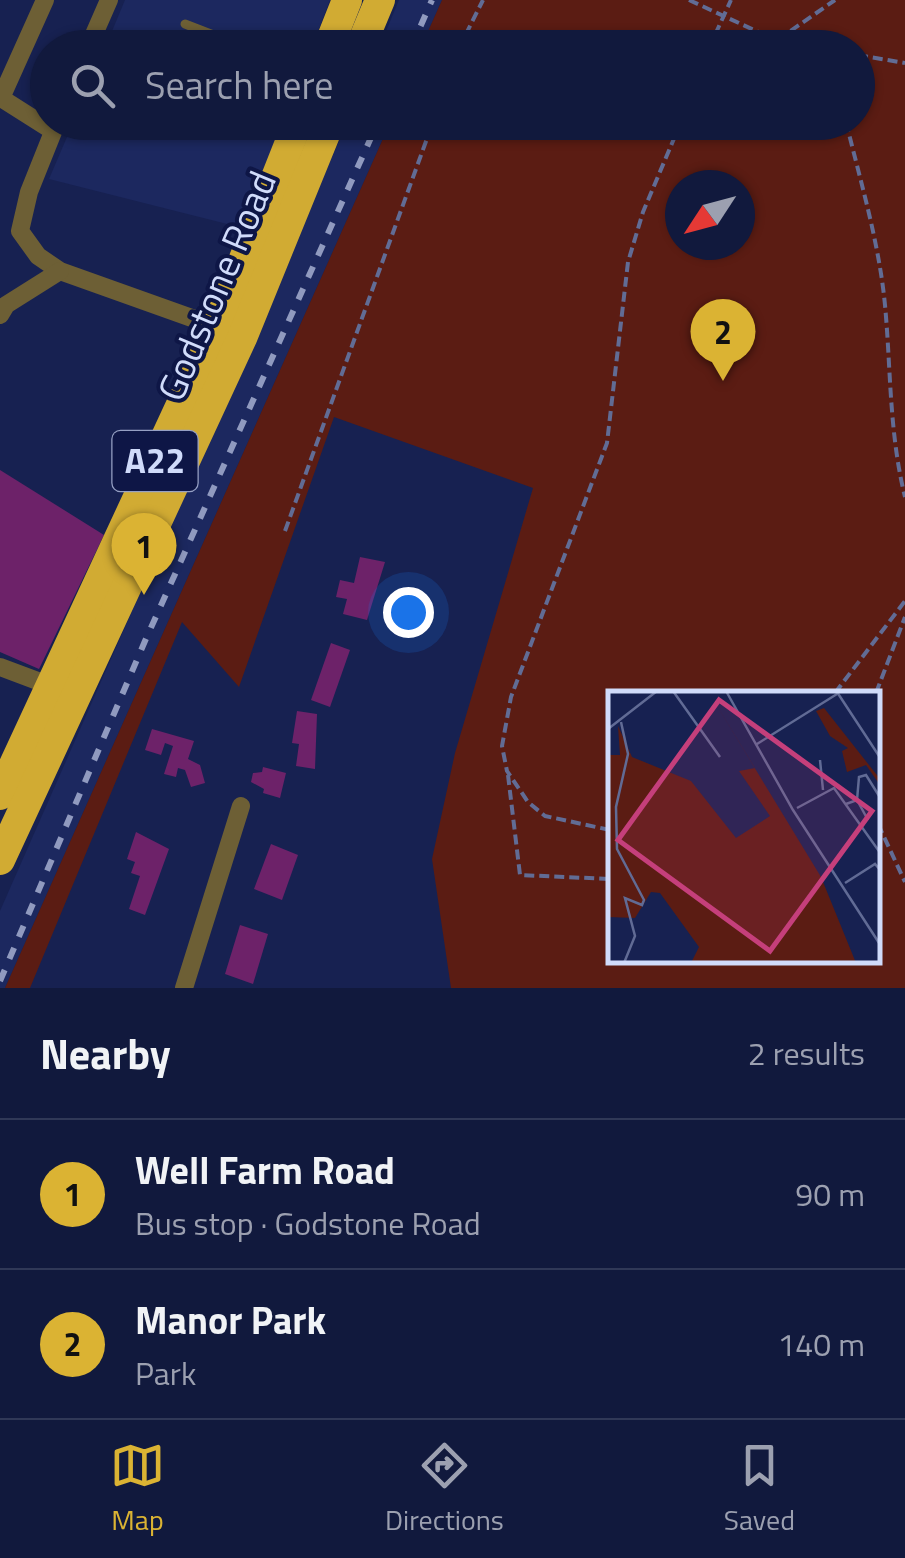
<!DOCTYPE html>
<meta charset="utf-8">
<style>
:root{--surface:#11193d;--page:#1e2648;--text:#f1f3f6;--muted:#9ca0b0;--line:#303857;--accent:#dbb333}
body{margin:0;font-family:"Titillium Web",sans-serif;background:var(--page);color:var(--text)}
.compass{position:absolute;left:665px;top:170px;width:90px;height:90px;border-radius:50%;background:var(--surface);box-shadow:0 2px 8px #0004;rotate:234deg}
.you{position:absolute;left:408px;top:612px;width:35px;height:35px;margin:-25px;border:8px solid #fff;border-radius:50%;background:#1a73e8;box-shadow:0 0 0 15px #1a73e833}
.badge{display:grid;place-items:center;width:65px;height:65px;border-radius:50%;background:var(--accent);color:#111;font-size:32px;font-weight:700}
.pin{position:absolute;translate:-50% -82px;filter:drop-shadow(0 2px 5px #0008)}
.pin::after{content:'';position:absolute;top:52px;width:35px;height:30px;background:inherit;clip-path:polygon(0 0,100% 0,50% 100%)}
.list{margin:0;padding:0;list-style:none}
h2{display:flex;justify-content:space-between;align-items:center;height:130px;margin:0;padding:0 40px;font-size:42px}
h2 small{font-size:32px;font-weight:400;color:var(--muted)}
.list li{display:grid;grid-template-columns:65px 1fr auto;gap:30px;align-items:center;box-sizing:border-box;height:150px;padding:0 40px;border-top:2px solid var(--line)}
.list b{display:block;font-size:38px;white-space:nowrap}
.list p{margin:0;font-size:32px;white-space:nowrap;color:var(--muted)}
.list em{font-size:32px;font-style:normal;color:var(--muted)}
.icon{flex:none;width:55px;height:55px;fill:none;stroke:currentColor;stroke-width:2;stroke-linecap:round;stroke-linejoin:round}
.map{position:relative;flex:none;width:905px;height:988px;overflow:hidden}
.search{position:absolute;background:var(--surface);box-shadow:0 2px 8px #0004;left:30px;right:30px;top:30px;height:110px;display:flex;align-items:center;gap:25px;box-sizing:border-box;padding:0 35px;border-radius:55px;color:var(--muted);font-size:38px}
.sheet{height:430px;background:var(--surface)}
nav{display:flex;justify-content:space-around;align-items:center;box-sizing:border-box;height:140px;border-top:2px solid var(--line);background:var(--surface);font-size:28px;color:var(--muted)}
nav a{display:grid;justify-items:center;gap:5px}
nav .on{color:var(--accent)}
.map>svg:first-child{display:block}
.built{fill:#1c285f}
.green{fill:#5b1c13;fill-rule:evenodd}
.building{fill:#6d2269}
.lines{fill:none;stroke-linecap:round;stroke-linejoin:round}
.path{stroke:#616c95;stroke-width:4;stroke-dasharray:10 5;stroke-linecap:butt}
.lane{stroke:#6d5f35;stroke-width:9}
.street{stroke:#6d5f35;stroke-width:18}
.highway{stroke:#d1ab33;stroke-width:30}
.rail{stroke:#909abf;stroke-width:6;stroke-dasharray:12 12;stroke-linecap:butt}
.tree{fill:#936a78}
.labels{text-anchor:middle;stroke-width:8;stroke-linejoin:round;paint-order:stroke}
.shield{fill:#0e1646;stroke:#96a0c4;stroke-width:2.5}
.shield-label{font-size:35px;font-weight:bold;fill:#d0dbfa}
.street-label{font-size:38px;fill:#d0dbfa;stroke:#0e1646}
.inset-road{fill:none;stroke:#616b95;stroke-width:2.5}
.view{fill:#c53f7b;fill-opacity:0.15;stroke:#c53f7b;stroke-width:5}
.inset-edge{fill:none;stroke:#d0dbfa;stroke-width:5}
</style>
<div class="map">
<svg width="905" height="988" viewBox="0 0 905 988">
<rect width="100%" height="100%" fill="#172151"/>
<g class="built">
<path d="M125,0h205l-18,47 -207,1z"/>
<path d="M399,0h43l-21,47 -42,1z"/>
<path d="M73,123h210l-40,105 -194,-49z"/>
<path d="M347,123h43l-385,865h-5v-77z"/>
</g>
<path class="green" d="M442,0h463v988h-454l-19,-129 23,-106 78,-265 -199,-71 -95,270 -57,-65 -152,366h-25l385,-865 468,-1v-74l-437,-1zM740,185v60h-60v-60zM610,693h268v268h-268z"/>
<g class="building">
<path d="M0,470l104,65 -65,134 -39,-17z"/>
<path d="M360,557l25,5 -18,58 -24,-6 4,-15 -11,-2 4,-17 14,3z"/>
<path d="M331,643l19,7 -20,57 -19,-7z"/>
<path d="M297,711l20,3 -2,55 -19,-3 3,-22 -7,-1z"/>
<path d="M152,729l42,12 -6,18 12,6 5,18 -14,4 -6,-17 -7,-2 -2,9 -12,-3 9,-28 -8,-3 -4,12 -16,-5z"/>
<path d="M263,767l23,6 -6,25 -17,-5 1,-4 -13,-7 2,-9 9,-1z"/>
<path d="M136,832l33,17 -24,66 -16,-6 11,-33 -9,-3 4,-11 -8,-3z"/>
<path d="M271,844l27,11 -16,45 -28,-11z"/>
<path d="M240,925l28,9 -15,50 -28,-10z"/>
</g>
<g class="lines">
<g class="path">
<path d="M689,0l104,48"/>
<path d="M459,48l24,-48"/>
<path d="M709,48l22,-48"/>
<path d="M766,48l69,-48"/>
<path d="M858,55l47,8"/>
<path d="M846,122c15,61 33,121 39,183 6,65 4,127 20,192"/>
<path d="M285,531l148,-409"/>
<path d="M835,693l70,-92"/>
<path d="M876,693l29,-76"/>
<path d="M508,775l12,100 90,4"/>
<path d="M878,824l27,58"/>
<path d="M610,830l-65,-14 -17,-14 -21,-31 -5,-25 9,-49 96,-254 21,-181 15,-50 38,-90"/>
</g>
<path class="lane" d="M185,24l62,24"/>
<g class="street">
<path d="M45,0l-44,98 52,33"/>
<path d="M88,48l21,-48"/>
<path d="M57,122l-28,70 -9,39 18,25 22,15 157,56"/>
<path d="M0,315l6,-10 54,-34"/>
<path d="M0,667l59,22"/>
<path d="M184,988l57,-182"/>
</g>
<g class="highway">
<path d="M328,48l19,-48"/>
<path d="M360,48l20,-48"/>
<path d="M0,795l217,-468 81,-205"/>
<path d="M0,860l242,-522 88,-216"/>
</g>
<g class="rail">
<path d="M411,48l21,-48"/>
<path d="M0,981l145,-340 233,-519"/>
</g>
</g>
<circle class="tree" cx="681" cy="39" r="8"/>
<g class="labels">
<rect class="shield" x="112.5" y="431" width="85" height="60" rx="8"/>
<g class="shield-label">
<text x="155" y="473">A22</text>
</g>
<g class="street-label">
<text transform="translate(217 286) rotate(-67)" y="13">Godstone Road</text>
</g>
</g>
<g transform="translate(608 691)">
<rect width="272" height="272" fill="#172151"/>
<path d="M100,0l113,186 35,86h-165l8,-16 -39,-54 -9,-1 -16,26 -27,-1v-162h12l-2,-29 14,31 59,24 45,57 34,-22 -31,-45 16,-3zM216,17l56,71v6l-14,-20 -19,7 -5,-21 6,-3 -18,-12 -14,-25z" fill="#5b1c13"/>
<path class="inset-road" d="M65,0l47,66M118,0l67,119 88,136M229,1l44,67M13,31l7,32 -12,53 1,42 27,51 -2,5 -17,-7 10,38 -11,27M0,38l49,-38M149,53l80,-50M212,69l3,30M249,109l2,-23 7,-2 15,24M238,113l11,-4 11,20M189,117l37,-20 47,66M237,192l30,-19 6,7"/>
<path class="view" d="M111,9l153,111 -102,140 -152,-111z"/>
<rect width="272" height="272" class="inset-edge"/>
</g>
</svg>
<svg class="compass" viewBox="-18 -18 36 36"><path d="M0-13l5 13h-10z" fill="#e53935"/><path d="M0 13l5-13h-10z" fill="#9ca0b0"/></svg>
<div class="you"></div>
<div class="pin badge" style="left:144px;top:595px">1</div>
<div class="pin badge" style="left:723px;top:381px">2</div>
<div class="search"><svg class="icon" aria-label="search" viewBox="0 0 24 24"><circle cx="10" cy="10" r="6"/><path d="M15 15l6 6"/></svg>Search here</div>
</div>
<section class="sheet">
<h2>Nearby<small>2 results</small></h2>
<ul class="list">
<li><span class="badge">1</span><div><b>Well Farm Road</b><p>Bus stop · Godstone Road</p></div><em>90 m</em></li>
<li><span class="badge">2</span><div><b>Manor Park</b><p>Park</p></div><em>140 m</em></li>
</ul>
</section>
<nav>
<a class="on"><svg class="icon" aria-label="map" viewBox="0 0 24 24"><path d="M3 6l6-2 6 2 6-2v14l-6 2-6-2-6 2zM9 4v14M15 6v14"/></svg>Map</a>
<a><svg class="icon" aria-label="directions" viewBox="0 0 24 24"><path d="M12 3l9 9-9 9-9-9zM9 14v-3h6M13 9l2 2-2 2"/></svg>Directions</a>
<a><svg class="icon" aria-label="saved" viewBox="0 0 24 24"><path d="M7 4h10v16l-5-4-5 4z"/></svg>Saved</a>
</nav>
